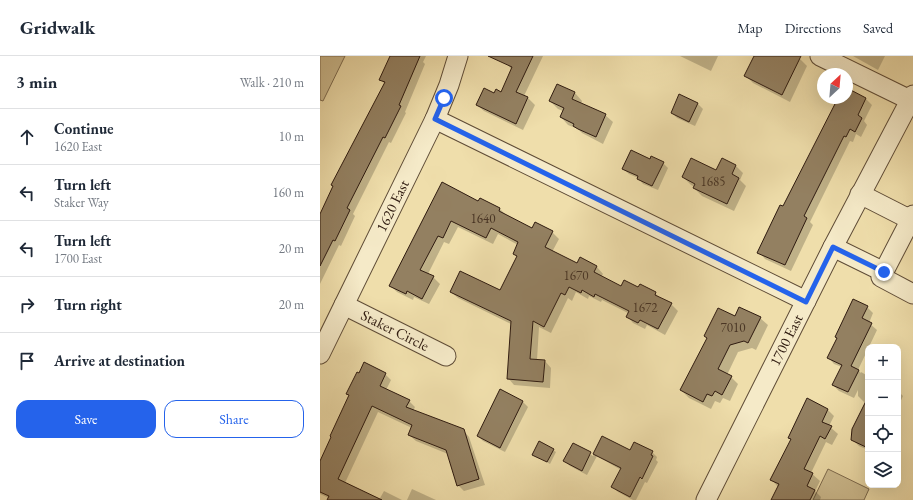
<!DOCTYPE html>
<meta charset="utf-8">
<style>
:root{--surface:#fff;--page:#f6f6f7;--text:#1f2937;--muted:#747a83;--line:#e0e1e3;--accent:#2563eb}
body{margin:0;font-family:"EB Garamond",serif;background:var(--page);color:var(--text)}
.controls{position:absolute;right:12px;bottom:12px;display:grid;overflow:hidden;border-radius:8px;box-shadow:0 4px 16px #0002}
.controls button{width:36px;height:36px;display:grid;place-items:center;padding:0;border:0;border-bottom:1px solid var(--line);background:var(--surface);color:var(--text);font:20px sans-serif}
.compass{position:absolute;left:497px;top:12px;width:36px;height:36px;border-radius:50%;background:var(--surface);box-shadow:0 4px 16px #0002;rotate:26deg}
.stop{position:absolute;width:12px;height:12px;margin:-9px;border:3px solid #2563eb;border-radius:50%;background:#fff}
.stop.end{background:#2563eb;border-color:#fff;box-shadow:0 1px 4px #0008}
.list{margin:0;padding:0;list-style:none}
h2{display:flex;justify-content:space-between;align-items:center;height:52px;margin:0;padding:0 16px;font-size:17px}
h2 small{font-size:13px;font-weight:400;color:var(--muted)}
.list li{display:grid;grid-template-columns:26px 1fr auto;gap:12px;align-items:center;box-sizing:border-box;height:56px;padding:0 16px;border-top:1px solid var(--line)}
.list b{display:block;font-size:15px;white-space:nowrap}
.list p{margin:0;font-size:13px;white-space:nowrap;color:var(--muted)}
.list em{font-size:13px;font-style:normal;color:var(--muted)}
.actions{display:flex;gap:8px;padding:12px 16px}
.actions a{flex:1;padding:9px 0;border:1px solid var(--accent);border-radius:12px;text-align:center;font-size:14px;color:var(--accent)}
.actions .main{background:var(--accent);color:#fff}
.icon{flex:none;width:22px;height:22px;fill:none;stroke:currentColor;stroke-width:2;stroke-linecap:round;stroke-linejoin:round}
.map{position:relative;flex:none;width:593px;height:444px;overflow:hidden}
header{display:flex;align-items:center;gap:24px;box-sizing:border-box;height:56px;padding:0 20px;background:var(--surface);border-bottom:1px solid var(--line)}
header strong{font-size:19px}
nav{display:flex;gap:22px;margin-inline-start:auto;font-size:14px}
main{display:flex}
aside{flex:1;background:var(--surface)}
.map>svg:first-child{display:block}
.green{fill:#cebd91;stroke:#7e6c50}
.shadow{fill:#0003}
.building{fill:#938061;stroke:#2f1b10}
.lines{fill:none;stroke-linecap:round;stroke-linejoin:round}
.minor-casing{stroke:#5f4c37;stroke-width:21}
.minor{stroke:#f5eac8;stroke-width:19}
.route{stroke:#2563eb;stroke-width:5}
.labels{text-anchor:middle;stroke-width:3.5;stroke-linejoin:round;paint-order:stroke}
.number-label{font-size:13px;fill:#483424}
.street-label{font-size:15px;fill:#2f1b10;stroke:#f5eac8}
</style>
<header>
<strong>Gridwalk</strong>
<nav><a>Map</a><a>Directions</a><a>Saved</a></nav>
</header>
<main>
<aside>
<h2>3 min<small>Walk · 210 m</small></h2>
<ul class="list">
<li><svg class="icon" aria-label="ahead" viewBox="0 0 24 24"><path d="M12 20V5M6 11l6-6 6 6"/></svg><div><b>Continue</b><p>1620 East</p></div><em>10 m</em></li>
<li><svg class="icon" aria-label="left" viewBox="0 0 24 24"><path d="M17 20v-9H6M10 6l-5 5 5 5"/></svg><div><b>Turn left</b><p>Staker Way</p></div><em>160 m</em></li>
<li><svg class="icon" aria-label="left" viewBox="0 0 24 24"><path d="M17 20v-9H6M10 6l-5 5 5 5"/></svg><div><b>Turn left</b><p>1700 East</p></div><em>20 m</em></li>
<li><svg class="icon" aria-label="right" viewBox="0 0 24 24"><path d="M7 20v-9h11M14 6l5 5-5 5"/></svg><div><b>Turn right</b></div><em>20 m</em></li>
<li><svg class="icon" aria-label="arrive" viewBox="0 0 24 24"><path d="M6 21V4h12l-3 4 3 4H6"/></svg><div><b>Arrive at destination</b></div></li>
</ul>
<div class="actions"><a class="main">Save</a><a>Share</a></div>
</aside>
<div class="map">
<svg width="593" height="444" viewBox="0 0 593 444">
<rect width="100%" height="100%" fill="#efdeab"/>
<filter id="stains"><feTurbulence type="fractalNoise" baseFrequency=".005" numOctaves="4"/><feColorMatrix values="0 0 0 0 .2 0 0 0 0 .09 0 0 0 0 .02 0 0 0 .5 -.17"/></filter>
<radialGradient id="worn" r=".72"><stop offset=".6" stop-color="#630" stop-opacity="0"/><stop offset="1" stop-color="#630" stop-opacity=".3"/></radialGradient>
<g class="green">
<path d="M0,0h25l-22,45 -3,-1z"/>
<path d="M508,413l41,20 -5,11h-51z"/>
</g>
<g class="shadow">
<path d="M71,0h35l-3,6 2,2 -20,48 1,1 -15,30 -2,-1 -36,72 2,2 -14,30 -2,-1 -19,39v-68l65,-132 -5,-5z"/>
<path d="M190,0h33l-19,40 4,2 7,7 -12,25 -39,-19 -7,-6 17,-11 7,-1 11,-23 -5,-6z"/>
<path d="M360,0h38l-7,15z"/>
<path d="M436,0h38l6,3 7,7 -17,36 -37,-19 -7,-7z"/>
<path d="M533,0h32l-7,14z"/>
<path d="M237,29l18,8 7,8 -1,3 24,11 8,7 -10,22 -21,-11 -4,-4 -10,-4 -7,-8 2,-6 -5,-2 -8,-8z"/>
<path d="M527,34l19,9 6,6 -8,16 3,4 -6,12 -5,-3 -3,8 -3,-1 -40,81 3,3 -22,46 -26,-12 -6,-7 25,-44 55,-110h8z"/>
<path d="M360,40l18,8 5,5 -8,17 -18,-8 -5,-5z"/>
<path d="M331,104l12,3 5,5 -10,22 -15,-6 -5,-6 -9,-4 -6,-5z"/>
<path d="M416,110l7,7 -3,7 6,6 -12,25 -32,-15 -8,-8 1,-1 -4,-2 -8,-8 33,-6z"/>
<path d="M122,128l37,18 1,-2 20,9 6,6 27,14 19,3 7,7 -7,13 25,12 3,-5 17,8 6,7 -2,3 20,10 18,1 16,5 6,6 10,5 7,7 -13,24 -18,-10 -2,4 -12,-6 -6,-7 1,-3 -26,-13 -1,2 -12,-6 -1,3 -12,-7 -4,9 -4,-3 -17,35 -12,-6 -2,33 8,1 6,7 -1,20 -36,-3 -6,-7 3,-54 -53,-26 -7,-6 50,-1 17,-34 -4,-3 4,-9 -20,-11 -5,10 -35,-17 -9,17 -5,-2 -16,32 5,3 7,7 -11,20 -15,-7 -1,3 -16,-8 -7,-7z"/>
<path d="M547,251l6,6 -4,10 8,7 -19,40 3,3v-1l7,4v74l-9,-4 -7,-7 14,-35 -8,-8v-6l-4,8 -15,-7 -6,-6 9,-18 -8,-3 -6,-7 10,-19z"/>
<path d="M415,261l25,1 8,7 -12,25 -4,-2 -14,4 -11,23 4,2 7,7 -8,17 -7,-3 -3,5 -5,-2 -4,8 -22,-11 -8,-8z"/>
<path d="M65,318l6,6 -5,10 23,11 6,6 -2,4 50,19 6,7 16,48 -21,6 -6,-6 -10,-31 -32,-13 -7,-6 3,-7 -34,-16 -33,71 34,17 5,-9 18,9h-74l1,-2 -9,-4v-27l30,-71 -2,-2z"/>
<path d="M181,335l22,11 5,5 -23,45 -22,-11 -5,-5z"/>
<path d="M578,335l5,5 -5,11z"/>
<path d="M508,354l6,6 -5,10 9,8 -6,11 -6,-3 -15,31 9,8 -5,10 6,6 -1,3h-48l6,-13 -6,-7 19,-40 -2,-3z"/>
<path d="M283,381l28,14 21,1 5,5 -1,3 2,2 -11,21 -2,-1 -9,18h-3l-15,-8 -5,-5 8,-17 -24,-14 -10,19 -17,-9 -6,-5 9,-17 20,12z"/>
<path d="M233,394l3,2 -6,12 -16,-9z"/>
<path d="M92,433l24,11h-29z"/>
</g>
<g class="building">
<path d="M70,0h30l-21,49 2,1 -16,32 -2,-1 -36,71 3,2 -15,31 -2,-1 -13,26v-52l13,-28 -2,-1 54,-103 -6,-2z"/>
<path d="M168,0h45l-17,36 12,5 -12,27 -40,-19 8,-17 10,5 2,-4 5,3 11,-25z"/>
<path d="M434,0h47l-19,39 -38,-19z"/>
<path d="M237,28l18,8 -3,7 34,15 -10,23 -18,-8 -5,-3 1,-2 -14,-7 4,-9 -15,-7z"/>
<path d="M527,32l19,10 -8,17 4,3 -7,14 -5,-3 -4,8 -2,-1 -40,80 3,2 -22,47 -28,-12 23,-48 3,1 55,-108h9z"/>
<path d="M359,38l19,9 -9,19 -18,-9z"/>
<path d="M311,94l19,9 1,-3 13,6 -12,24 -15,-7 1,-3 -16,-7z"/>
<path d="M371,102l25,12 6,-12 14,7 -4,9 7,4 -12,26 -34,-16 2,-4 -13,-7z"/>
<path d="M122,126l36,19 2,-3 20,10 -1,3 33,17 3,-6 18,9 -8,16 32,16 3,-6 17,9 -3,6 27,14 3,-6 14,7 2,-3 16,8 -1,3 17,8 -14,26 -18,-9 -2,3 -12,-6 3,-6 -34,-17 -1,3 -12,-7 -1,3 -12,-6 -4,8 -4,-2 -17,34 -11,-6 -3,38 15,1 -2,22 -36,-3 4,-58 -61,-29 10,-21 40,19 17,-34 -4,-2 5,-12 -27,-14 -5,10 -35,-17 -8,17 -5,-2 -18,34 14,6 -12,23 -15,-8 -1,3 -17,-8z"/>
<path d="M533,243l15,7 -6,12 10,5 -21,43 8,4 -11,22 -16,-7 10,-20 -15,-7 10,-20 -2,-1z"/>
<path d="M419,251l22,10 -13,26 -4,-2 -14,4 -12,24 14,7 -10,19 -7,-4 -3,5 -5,-2 -4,8 -23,-12 27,-52 -3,-2 14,-28 17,8z"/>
<path d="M44,306l22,11 -6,13 30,14 -4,7 58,22 15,50 -22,7 -11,-36 -38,-15 4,-10 -40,-19 -34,73 44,21h-55l2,-4 -9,-4v-31l11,-24 -1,-1 19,-41 -3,-1 11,-22 2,1z"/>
<path d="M180,333l23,12 -23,47 -23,-12z"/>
<path d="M548,341v51l-17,-8 1,-11z"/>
<path d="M487,342l21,11 -6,13 10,4 -7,13 -5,-3 -16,33 9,4 -6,13 8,4 -5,10h-39l8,-16 -9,-4 21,-41 -3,-1z"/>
<path d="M282,380l28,14 4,-8 19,9 -2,4 2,1 -11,23 -2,-2 -10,20 -19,-10 10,-19 -28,-14z"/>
<path d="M219,385l15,8 -7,13 -15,-7z"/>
<path d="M253,387l18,9 -9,19 -19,-10z"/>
</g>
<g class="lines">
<g class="minor-casing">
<g id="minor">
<path d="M500,0l90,44"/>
<path d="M115,63l371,182"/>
<path d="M540,138l51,26"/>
<path d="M593,159l-32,62 32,17"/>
<path d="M513,191l51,25"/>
<path id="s1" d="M24,249l102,51"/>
<path id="s2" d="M0,298l115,-235 14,-34 9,-29"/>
<path id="s3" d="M386,444l127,-253 80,-152"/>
</g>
</g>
<use href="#minor" class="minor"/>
</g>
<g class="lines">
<path class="route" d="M124,42l-9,21 371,183 27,-55 51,25"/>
</g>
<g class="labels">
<g class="number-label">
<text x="393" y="130">1685</text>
<text x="163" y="167">1640</text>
<text x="256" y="224">1670</text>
<text x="325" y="256">1672</text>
<text x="413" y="276">7010</text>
</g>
<g class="street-label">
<text dy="5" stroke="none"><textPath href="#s2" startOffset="165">1620 East</textPath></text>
<text dy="5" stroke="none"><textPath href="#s1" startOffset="57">Staker Circle</textPath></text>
<text dy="5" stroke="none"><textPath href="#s3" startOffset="179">1700 East</textPath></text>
</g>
</g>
<rect width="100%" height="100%" filter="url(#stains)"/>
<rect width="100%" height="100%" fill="url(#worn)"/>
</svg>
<div class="controls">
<button>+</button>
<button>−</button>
<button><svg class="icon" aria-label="locate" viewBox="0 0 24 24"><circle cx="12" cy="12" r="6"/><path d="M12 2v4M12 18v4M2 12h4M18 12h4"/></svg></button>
<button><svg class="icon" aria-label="layers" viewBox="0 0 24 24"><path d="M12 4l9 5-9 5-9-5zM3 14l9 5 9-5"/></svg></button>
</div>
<svg class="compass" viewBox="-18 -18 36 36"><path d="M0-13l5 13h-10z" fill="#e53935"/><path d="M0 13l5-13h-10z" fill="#747a83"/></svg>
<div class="stop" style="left:124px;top:42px"></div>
<div class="stop end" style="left:564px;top:216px"></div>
</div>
</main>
